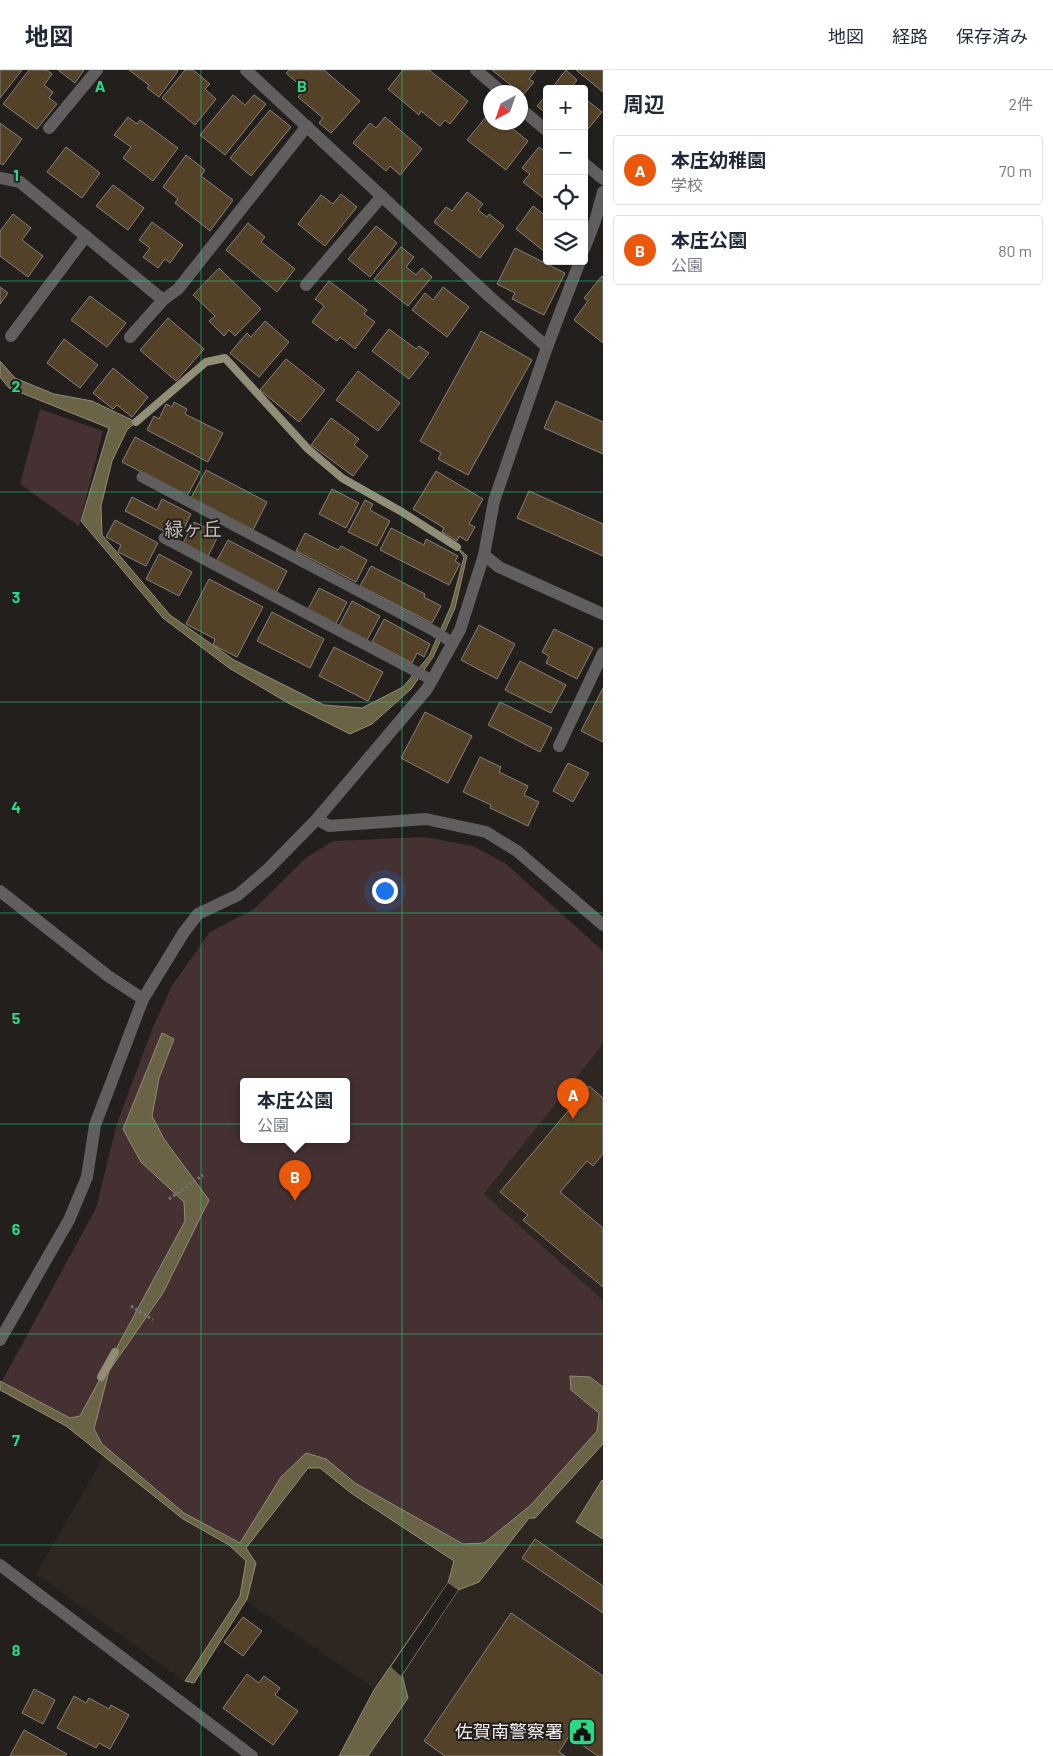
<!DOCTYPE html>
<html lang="ja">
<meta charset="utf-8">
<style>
:root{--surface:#fff;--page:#f2f2f3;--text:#1f2937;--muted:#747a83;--line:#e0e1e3;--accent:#ea580c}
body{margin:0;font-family:Barlow,"Noto Sans JP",sans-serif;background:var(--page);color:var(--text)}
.controls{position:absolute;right:15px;top:15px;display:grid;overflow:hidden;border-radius:5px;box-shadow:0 1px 4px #0004}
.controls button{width:45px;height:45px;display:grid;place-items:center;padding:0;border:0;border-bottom:1px solid var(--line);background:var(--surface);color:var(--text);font:25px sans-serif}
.compass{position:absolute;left:483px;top:15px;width:45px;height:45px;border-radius:50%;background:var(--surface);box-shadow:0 1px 4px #0004;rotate:220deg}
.you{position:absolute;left:384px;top:820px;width:18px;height:18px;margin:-12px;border:4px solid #fff;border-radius:50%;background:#1a73e8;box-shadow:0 0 0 8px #1a73e833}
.badge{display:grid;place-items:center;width:32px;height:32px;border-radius:50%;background:var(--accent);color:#fff;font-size:16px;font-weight:700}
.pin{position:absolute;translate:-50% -41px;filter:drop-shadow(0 1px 2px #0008)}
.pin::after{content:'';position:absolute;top:26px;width:18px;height:15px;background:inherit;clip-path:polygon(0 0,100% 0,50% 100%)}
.popup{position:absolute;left:240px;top:1008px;width:110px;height:65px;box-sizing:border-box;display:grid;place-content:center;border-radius:5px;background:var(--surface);filter:drop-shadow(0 1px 4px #0005);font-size:16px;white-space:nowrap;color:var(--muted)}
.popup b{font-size:19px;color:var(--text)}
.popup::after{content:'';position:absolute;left:50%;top:100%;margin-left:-10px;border:10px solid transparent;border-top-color:var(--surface)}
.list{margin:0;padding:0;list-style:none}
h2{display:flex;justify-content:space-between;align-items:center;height:65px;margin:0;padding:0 20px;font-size:21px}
h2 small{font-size:16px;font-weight:400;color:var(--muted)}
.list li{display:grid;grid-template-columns:32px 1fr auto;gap:15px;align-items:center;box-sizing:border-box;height:70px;margin:0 10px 10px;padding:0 10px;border:1px solid var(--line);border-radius:5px}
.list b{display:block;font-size:19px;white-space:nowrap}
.list p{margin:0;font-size:16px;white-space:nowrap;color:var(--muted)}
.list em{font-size:16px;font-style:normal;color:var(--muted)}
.icon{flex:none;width:28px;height:28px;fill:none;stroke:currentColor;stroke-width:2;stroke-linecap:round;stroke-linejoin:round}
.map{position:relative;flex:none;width:603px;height:1686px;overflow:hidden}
header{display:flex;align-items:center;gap:30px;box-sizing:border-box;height:70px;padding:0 25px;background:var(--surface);border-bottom:1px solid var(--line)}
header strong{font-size:24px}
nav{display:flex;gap:28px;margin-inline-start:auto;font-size:18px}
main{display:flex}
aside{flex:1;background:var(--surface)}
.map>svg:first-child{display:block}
.built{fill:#2e2620}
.green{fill:#453132;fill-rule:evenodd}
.water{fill:#6a6345;stroke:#928d77}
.pier{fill:#221f1d}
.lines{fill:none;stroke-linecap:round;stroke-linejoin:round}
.stream{stroke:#928d77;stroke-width:8}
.building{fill:#534228;stroke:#83807d}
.path{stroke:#767371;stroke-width:3;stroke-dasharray:2.5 2.5;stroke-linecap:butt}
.service{stroke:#605e5e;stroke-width:11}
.minor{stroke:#605e5e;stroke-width:12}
.grid{fill:none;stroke:#2ad885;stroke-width:1;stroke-opacity:0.55}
.labels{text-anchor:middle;stroke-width:4;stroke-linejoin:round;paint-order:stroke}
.poi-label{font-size:18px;fill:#f1efed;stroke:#221f1d;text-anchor:end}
.neighbourhood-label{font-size:19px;fill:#c1bdba;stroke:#221f1d}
.grid-label{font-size:16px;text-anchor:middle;font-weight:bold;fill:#2ad885;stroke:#221f1d;stroke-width:4;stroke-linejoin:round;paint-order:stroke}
</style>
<header>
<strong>地図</strong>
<nav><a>地図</a><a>経路</a><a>保存済み</a></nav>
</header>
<main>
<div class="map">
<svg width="603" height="1686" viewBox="0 0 603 1686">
<rect width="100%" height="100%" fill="#221f1d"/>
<g class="built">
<path d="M603,974v256l-119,-106z"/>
<path d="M603,1367v319h-256l34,-63 -140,-95 -53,86 -152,-110 71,-123 201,14z"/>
</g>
<g class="green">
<path d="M40,339l63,22 -24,95 -59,-42z"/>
<path d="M425,767l48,9 32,17 98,88v93l-119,150 119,106v137l-73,77 -61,47 -147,-94 -14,-2 -65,82 -58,-31 -78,-65 -107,-66 96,-177 21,-85 36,-96 20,-43 37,-52 44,-23 52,-51 27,-17zM244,1012h102v58h-102z"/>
</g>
<g class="water">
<path d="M0,291l15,17 39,16 38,7 44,21 -9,8 -15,31 -11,45 1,29 68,80 64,45 90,45 38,3 41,-21 26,-31 22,-50 13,-49 -7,-10 10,9 -12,52 -22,49 -22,32 -39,35 -22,10 -62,-31 -59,-35 -66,-50 -82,-97 28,-93 -100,-40 -9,-11z"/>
<path d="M162,963l12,6 -15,39 -7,38 12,23 45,61 -46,93 -54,78 -15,58 8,15 82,69 56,30 41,-66 25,-24 20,6 29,24 108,61 21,-1 47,-38 66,-74 2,-18 -28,-23 -1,-14 20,1 13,10v57l-68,74h-6l-50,64 -21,8 -56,85 6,23 -40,58h-29l35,-66 74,-107 6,-22 -103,-68 -31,-25h-12l-62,80 10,15 -9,36 -53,84 -9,-2 55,-85 6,-35 -17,-16 -46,-26 -117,-93 -66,-36v-9l70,37 10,-2 105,-195 -1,-19 -43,-40 -18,-33z"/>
<path d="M602,1410l1,1v58l-27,-17z"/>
</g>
<path class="pier" d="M448,1513l10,7 -57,86 -10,-9z"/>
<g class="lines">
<g class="stream">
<path d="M136,352l70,-60 19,-4 83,91 34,29 60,34 55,35"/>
<path d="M101,1307l14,-25"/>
</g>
</g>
<g class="building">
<path d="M0,0h22l-22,28z"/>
<path d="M29,0h18l5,4 -8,11 9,7 -4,6 8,6 -20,25 -34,-25z"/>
<path d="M58,0h26l-9,13z"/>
<path d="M129,0h47l2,1 -19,26 -12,-9 2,-3z"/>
<path d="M185,0h8l17,14 -5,5 11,10 -21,26 -33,-27z"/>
<path d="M289,0h35l36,31 -29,32 -12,-10 4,-5 -25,-21 6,-8 -18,-16z"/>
<path d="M403,0h26l39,31 -18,23 -5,-4 -5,6 -19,-15 -2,4 -31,-26z"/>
<path d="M492,0h44l-7,9 5,3 -11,13z"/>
<path d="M566,0l11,10 -6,8 1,1h-21z"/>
<path d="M576,0h27v22z"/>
<path d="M547,24v20l-10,-8z"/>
<path d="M233,25l12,10 9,-10 12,9 -41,51 -25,-20z"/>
<path d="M584,28l18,14 -18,22z"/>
<path d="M270,40l21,17 -40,49 -21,-18z"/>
<path d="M128,47l9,7 3,-4 38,28 -25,33 -30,-23 8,-11 -17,-12z"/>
<path d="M385,47l37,32 -22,26 -10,-9 -4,5 -33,-28 17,-20 6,5z"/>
<path d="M486,47l4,3v2l7,3 2,-3h5l24,19 -22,29 -39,-30z"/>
<path d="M0,53l22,16 -19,26 -3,-2z"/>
<path d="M66,77l34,26 -18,25 -35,-26z"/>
<path d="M539,77l8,6v48l-24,-19 7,-8 -8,-6z"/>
<path d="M186,85l19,15 -4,6 32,24 -23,31 -35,-28 3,-4 -15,-12z"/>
<path d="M113,115l31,23 -16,22 -32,-24z"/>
<path d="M467,122l16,12 -5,6 9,7 2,-3 15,12 -24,32 -46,-36 12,-15 6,4z"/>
<path d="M341,124l16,13 -32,39 -27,-22 23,-29 12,9z"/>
<path d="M533,136l14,11v33l-2,2 -29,-23z"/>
<path d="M13,144l18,14 -9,12 21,16 -15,21 -28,-21v-25z"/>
<path d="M152,152l31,23 -13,18 -5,-4 -7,9 -15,-11 7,-9 -11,-8z"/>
<path d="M248,153l17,14 -4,5 34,27 -18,23 -51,-42z"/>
<path d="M376,156l21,17 -27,34 -22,-18z"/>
<path d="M401,177l13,10 -8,10 10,8 6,-7 10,9 -24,29 -34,-27z"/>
<path d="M515,178l50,25 -21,42 -32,-16 3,-6 -18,-9z"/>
<path d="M219,198l42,41 -26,27 -6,-6 -5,6 -15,-15 6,-5 -22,-21z"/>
<path d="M602,206l1,1v66l-29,-23 14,-19 -4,-3z"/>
<path d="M329,211l38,29 -3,4 11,8 -20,27 -15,-12 -3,4 -25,-19 12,-16 -9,-7z"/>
<path d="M0,217l8,6 -8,11z"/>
<path d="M443,217l26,20 -22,30 -35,-27 13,-17 8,7z"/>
<path d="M90,226l36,27 -19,24 -36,-27z"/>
<path d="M168,248l36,31 -28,32 -36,-31z"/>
<path d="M265,251l24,21 -30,35 -29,-24 17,-20 4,4z"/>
<path d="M389,259l27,20 3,-3 10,7 -20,26 -37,-28z"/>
<path d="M481,261l51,29 -64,115 -30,-16 3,-6 -21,-12z"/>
<path d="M64,269l34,26 -18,23 -33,-25z"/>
<path d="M286,289l39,31 -26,32 -39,-32z"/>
<path d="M113,298l35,29 -16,20 -15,-12 -4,4 -20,-16z"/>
<path d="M358,301l42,32 -22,28 -42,-31z"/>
<path d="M556,331l47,21v32l-59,-26z"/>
<path d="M174,332l13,7 -2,5 38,19 -15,29 -61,-32 7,-14 5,3 7,-15 6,3z"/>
<path d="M331,348l28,21 -5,6 14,11 -15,20 -42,-31z"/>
<path d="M135,367l65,35 -13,24 -65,-34z"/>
<path d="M206,400l61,32 -14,28 -62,-32z"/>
<path d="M436,401l47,28 -14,25 6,3 -8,14 -8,-5 -2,5 -15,-9 2,-4 -31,-19z"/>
<path d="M332,419l27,14 -13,25 -27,-14z"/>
<path d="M529,421l74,33v32l-86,-38z"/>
<path d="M132,427l25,13 5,-11 29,15 -12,25 -54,-28z"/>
<path d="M365,430l8,4 -3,6 20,11 -13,25 -29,-14z"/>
<path d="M115,450l43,23 -12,23 -28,-14 3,-7 -15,-8z"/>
<path d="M194,452l25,12 -12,24 -25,-13z"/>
<path d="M391,458l33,17 2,-6 32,17 -3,5 5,3 -11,21 -69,-35z"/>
<path d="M305,463l33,17 3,-4 26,14 -11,22 -60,-31z"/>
<path d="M228,470l59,31 -11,22 -60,-31z"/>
<path d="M159,484l33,18 -13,24 -33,-17z"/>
<path d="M371,496l54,28 -1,3 17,9 -9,17 -72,-37z"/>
<path d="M209,509l54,28 -26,50 -24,-12 2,-6 -29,-15z"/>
<path d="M319,518l28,14 -11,22 -28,-15z"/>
<path d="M352,531l28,15 -13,24 -28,-14z"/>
<path d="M272,542l52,27 -14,29 -53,-27z"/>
<path d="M384,549l46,25 -6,13 -7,-4 -5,10 -40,-21z"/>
<path d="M479,555l36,19 -18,35 -36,-19z"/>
<path d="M554,559l39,19 -16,31 -31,-16 3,-7 -7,-4z"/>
<path d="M334,577l49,25 -15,29 -49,-25z"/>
<path d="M520,591l46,24 -15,28 -46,-23z"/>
<path d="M603,618v54l-22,-11z"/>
<path d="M500,632l52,26 -12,24 -52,-27z"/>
<path d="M425,642l47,24 -24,47 -47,-25z"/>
<path d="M480,687l21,10 -2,5 29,14 -4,9 15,7 -11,24 -38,-18 1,-3 -28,-13z"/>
<path d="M568,693l21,10 -16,29 -20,-11z"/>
<path d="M589,1016l14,12v56l-10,12 -6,-5 -27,31 43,36v59l-80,-67 5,-5 -28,-23z"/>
<path d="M535,1469l68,47v27l-81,-55z"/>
<path d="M511,1543l92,63v80h-5l-29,-20 -10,16 6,4h-120l-21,-15z"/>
<path d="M243,1547l19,14 -19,25 -19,-14z"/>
<path d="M247,1604l12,9 5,-7 16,12 -5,7 23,16 -25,34 -50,-37z"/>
<path d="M34,1619l21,11 -12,24 -21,-11z"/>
<path d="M74,1626l12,7 3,-5 20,11 2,-4 18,10 -19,34 -11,-6 -3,5 -39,-20z"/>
<path d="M24,1660l43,24 -2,2h-55z"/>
</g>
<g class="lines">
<g class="path">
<path d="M169,1129l34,-24"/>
<path d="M131,1236l22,14"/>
</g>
<g class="service">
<path d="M142,407l292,154 19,12"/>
<path d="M164,468l268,142"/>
</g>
<g class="minor">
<path d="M246,0l244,227 57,50"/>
<path d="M476,0l26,22"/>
<path d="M520,38l27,23"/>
<path d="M49,58l48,-58"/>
<path d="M584,93l19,16"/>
<path d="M0,108l20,4 143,118"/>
<path d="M584,179l11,-28 8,-29"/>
<path d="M306,215l76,-89"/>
<path d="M11,266l75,-100"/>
<path d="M130,267l33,-37 15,-11 129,-163"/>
<path d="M484,485l15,12 104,47"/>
<path d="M559,676l44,-93"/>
<path d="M317,749l12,7 97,-7 60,13 31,19 86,74"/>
<path d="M0,821l108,85 35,23"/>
<path d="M0,1270l69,-120 18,-43 8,-52 48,-126 41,-67 14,-18 40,-19 30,-26 49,-50 110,-130 33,-59 24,-75 10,-54 53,-154 33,-86"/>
<path d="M0,1495l252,191"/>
</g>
</g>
<path class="grid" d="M201,0v1686M402,0v1686M0,211h603M0,422h603M0,632h603M0,843h603M0,1054h603M0,1264h603M0,1475h603"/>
<defs>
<g id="civic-square" transform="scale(1.4375)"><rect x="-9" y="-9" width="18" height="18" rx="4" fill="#2ad885" stroke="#221f1d"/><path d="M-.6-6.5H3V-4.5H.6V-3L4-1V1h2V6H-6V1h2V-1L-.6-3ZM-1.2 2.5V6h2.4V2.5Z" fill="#111"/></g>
</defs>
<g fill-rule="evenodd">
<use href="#civic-square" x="582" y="1662"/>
</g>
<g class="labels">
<g class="poi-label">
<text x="563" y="1668">佐賀南警察署</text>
</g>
<g class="neighbourhood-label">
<text x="193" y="466">緑ヶ丘</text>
</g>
</g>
<g class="grid-label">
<text x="100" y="22">A</text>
<text x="302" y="22">B</text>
<text x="16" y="111">1</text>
<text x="16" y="322">2</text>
<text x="16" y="533">3</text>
<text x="16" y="743">4</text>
<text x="16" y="954">5</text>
<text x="16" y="1165">6</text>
<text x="16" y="1376">7</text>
<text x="16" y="1586">8</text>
</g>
</svg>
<div class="controls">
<button>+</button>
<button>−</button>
<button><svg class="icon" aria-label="locate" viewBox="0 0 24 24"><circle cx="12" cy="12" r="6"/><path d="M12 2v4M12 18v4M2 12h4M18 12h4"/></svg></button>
<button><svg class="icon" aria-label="layers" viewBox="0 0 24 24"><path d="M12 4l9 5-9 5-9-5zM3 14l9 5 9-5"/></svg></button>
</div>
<svg class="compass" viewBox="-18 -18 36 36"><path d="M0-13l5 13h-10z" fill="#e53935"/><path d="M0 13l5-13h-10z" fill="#747a83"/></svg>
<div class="you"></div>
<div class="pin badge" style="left:573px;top:1049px">A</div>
<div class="pin badge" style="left:295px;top:1131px">B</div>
<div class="popup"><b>本庄公園</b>公園</div>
</div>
<aside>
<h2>周辺<small>2件</small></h2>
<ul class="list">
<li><span class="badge">A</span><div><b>本庄幼稚園</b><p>学校</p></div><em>70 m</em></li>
<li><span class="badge">B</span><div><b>本庄公園</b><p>公園</p></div><em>80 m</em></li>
</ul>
</aside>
</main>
